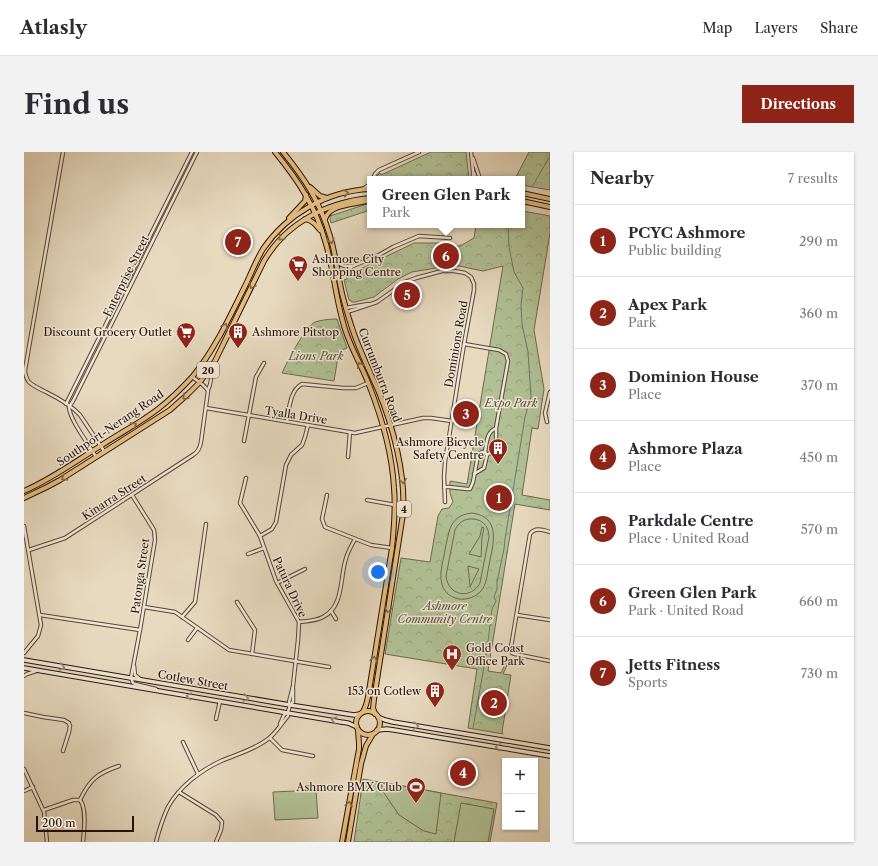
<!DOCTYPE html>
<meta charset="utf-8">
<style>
:root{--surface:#fff;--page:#f2f2f3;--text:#2b2b33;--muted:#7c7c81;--line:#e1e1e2;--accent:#8f2418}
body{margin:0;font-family:"Libre Caslon Text",serif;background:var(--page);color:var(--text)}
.controls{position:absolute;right:12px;bottom:12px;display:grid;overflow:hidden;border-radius:0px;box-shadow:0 1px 3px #0004}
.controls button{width:36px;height:36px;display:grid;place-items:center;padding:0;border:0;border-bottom:1px solid var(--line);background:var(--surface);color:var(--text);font:20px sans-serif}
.scale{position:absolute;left:12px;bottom:10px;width:98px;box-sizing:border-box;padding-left:4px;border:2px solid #291209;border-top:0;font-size:11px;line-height:14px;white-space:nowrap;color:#291209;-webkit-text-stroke:3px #efe7d5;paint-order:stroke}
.you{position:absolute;left:354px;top:420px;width:14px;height:14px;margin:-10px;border:3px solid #fff;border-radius:50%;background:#1a73e8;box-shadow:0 0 0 6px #1a73e833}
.badge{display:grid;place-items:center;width:26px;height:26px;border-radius:50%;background:var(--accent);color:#fff;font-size:13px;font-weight:700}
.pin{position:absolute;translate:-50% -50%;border:2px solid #fff;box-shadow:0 1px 4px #0006}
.popup{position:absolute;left:343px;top:24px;width:158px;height:52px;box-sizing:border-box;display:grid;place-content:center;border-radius:0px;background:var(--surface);filter:drop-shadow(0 1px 3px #0005);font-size:13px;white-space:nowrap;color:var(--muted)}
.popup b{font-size:15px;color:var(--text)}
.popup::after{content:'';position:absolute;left:50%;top:100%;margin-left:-8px;border:8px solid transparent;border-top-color:var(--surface)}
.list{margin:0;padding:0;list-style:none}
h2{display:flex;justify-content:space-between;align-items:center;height:52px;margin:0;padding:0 16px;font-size:17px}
h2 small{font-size:13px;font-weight:400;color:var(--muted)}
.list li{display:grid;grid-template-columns:26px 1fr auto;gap:12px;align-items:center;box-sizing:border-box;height:72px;padding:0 16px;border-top:1px solid var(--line)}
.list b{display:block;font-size:15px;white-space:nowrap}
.list p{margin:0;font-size:13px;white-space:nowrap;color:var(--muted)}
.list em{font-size:13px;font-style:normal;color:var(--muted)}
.map{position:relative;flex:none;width:526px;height:690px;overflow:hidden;border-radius:0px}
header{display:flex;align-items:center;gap:24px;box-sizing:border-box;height:56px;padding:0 20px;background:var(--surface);border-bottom:1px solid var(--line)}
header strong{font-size:19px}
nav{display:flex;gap:22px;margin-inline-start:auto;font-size:14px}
.intro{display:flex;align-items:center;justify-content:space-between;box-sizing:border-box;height:96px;padding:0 24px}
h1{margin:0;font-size:28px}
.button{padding:10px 18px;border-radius:0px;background:var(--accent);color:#fff;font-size:14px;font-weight:700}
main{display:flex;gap:24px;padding:0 24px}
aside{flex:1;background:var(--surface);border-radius:0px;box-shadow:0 1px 3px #0004}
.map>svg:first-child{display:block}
.park{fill:url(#park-crowns);stroke:#6d6a4f}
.pitch{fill:#b1c195;stroke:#6d6a4f;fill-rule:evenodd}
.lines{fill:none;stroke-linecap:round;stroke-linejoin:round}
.stream{stroke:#6b7770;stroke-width:1}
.street-casing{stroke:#584436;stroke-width:4.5}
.secondary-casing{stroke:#291209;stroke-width:5.5}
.primary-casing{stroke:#291209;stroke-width:6}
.street{stroke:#efe7d5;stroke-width:2.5}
.secondary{stroke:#efe7d5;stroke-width:3.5}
.primary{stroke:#e4bd80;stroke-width:4}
.oneway{stroke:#866844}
.oneway2{stroke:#968779}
.labels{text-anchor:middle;stroke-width:3;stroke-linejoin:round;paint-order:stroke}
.shield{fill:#efe7d5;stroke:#645246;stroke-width:1}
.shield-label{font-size:10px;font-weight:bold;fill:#291209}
.poi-label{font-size:11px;fill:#291209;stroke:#efe7d5;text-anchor:end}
.street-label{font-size:11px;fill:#291209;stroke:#efe7d5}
.park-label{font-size:11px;font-style:italic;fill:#594f3a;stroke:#efe7d5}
</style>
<header>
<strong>Atlasly</strong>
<nav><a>Map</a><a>Layers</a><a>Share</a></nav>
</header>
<div class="intro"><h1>Find us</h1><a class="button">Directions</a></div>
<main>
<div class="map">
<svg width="526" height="690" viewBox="0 0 526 690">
<defs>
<pattern id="park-crowns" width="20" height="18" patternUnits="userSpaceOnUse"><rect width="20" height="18" fill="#b1c195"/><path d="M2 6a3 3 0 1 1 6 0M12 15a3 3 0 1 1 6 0" fill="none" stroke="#98a57f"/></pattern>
</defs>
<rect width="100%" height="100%" fill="#e7dabf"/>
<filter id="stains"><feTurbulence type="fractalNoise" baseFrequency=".005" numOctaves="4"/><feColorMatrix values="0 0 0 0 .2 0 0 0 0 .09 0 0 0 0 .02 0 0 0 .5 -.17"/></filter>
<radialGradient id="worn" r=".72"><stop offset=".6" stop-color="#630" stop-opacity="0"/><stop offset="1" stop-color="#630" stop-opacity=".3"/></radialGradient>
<g class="park">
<path d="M407,0h35l3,27h-92v-3l3,-3 1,2z"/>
<path d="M505,0h21v38l-28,-5v-6h-7z"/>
<path d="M346,51v7l-39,13 -1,-4v-3z"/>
<path d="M498,59l28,5v17l-16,97 10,59 -6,40 -6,-1 -10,67 28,5v10l-35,-6 -27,167 13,2 6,-13 2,1 -6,13 8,1 -9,57 1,2 -35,-6 9,-59 -92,-15 16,-96 29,4 8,-46 4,-7 7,-1 4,-6 -3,-9v-12l17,3 36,-218 -20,5 -24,-5h-11l-36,6 -14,7 -24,18 -19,5h-3l-3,-2 -5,-20 3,-1 -1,-3 2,-1 66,-32h27l5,3h14v-1h2l12,-7 2,-13h46z"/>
<path d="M313,167l10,29 -8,3 -5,30 -52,-8c5,-11 23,-46 33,-51 6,-2 15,-3 22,-3z"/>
<path d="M339,627l134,24 -7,39h-136z"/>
</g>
<g class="pitch">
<path d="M448,361c30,4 21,32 17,52 -2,9 -2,19 -8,26 -5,6 -14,9 -22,8 -23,-5 -19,-27 -15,-43 1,-8 3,-16 5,-24 3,-12 11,-18 23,-19zM445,367c12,-1 20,6 20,18l-9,46c-9,17 -32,13 -34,-7l9,-46c3,-6 7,-10 14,-11z"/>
<path d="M458,375l2,1 -2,9 -1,20 -12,-3 11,-18z"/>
<path d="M444,414l11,3 -9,18v-1z"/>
<path d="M358,630l59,11 -5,41 -12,-3 -25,-16 -17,-25z"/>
<path d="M292,638l2,28 -43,2 -2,-28z"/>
<path d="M437,651l33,6 -6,33h-34z"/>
</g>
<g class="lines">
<g class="stream">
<path d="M508,35l18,-31"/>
<path d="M449,576l14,-78 5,-41 4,-8 -2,-4 3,-8v-7l7,-33 1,-10 20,-122 6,-20 -3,-45 -6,-28 -1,-19 2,-17 -9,-16 -5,-25 -1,-22"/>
</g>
<g class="street-casing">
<g id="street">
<path d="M39,0l-38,218c0,4 1,8 4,12 4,4 11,7 17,10 12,6 25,13 34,23l24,36"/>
<path d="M447,0l2,19v8"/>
<path d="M449,6l7,21"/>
<path d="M450,21l2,6"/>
<path d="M349,27l2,-5 4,-4 40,-18"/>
<path d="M339,37l7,-5"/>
<path d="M312,110l8,4h8"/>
<path d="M316,126l5,-6 8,-6 26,-11 14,-8 26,-11 31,2"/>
<path d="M322,156l22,-4"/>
<path d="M323,160l30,-10 28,-20 11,-4 26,-7h12l11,2 6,4 3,7v6l-10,54 -19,118 -1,14 1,26"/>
<path d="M440,192l35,6 7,4 2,7 -12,67c0,5 1,20 -3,23 -2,2 -4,2 -6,4l-2,-3c2,-10 1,-19 11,-24"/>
<path d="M184,238c3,-6 4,-15 2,-22"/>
<path d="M42,252l126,-252"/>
<path d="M45,255l4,-6 124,-249"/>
<path d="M45,255c1,14 20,37 27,50"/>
<path d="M182,256l149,25 68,-15h8l21,3"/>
<path d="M263,269c2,-12 3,-31 15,-37l41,4h13l12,-5"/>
<path d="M523,270l-2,-9 5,-21"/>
<path d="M220,289l12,-64 8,-14"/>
<path d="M324,305l2,-25"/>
<path d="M450,322l10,-6 3,-13"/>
<path d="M420,335h5l18,2h3l3,-7 5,-27 4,-3h3"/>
<path d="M108,343l22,35 1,10 -15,90 -9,48 2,5 2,1 21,5"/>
<path d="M303,343l-5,24 3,8 46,18 21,3"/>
<path d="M343,348l28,5"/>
<path d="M0,374l17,99 -3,11 -14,17"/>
<path d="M526,380c-7,-2 -15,-5 -20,2l-19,113 1,6 3,1 35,7"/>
<path d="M236,384l12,-7 4,-7 10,-57 5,-10 11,-10 3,-8 3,-12"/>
<path d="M5,398l36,-12 128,-83c5,-3 7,-7 8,-13l7,-51c-3,-6 -10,-10 -16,-14"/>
<path d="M224,402l16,-6"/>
<path d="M253,431l28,-14"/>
<path d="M213,450l18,28 -3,24"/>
<path d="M120,455l31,5 54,38 100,17"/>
<path d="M307,459l5,8"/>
<path d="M16,463l100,15"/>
<path d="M493,463l33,5"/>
<path d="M158,465l13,-15 11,-78"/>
<path d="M275,470c8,-1 17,-1 24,-5 20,-10 17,-36 22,-55 2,-9 6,-16 10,-23"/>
<path d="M164,488l9,-12"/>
<path d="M110,514l1,9 5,4"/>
<path d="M0,524l3,-2 9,-3"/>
<path d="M266,553l3,-3v-14"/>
<path d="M0,561l19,4 21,3 5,3 1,3 -1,6 -6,19"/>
<path d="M192,567l4,-18"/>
<path d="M256,572l4,-9 2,-2"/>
<path d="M246,586l12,12 31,6"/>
<path d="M159,590l15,32"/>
<path d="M0,617l20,43 3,30"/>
<path d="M0,639l9,-4"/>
<path d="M155,640l37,23 6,7 -1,8 -5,12"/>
<path d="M56,648c10,-21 18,-27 39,-34"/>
<path d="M20,658l29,-10h7c7,9 4,31 3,42"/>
<path d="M132,690c3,-12 7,-24 12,-35 11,-20 33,-37 53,-46 16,-7 33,-11 47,-22 8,-6 14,-16 20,-23v-4l2,-7 -1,-3 4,-16 5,-46 1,-18 -23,-41 -16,-45 -20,-33 6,-25"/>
</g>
</g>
<g class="secondary-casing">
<g id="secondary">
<path d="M0,508l266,45 64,10 6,-1"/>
<path d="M0,516l317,54 7,1 9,4"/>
<path d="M354,565l7,3 8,2 157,26"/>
<path d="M353,578l10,-1 7,1 156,26"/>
</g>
</g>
<g class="primary-casing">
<g id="primary">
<path d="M251,0c23,28 41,55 51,92 8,28 10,57 19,85 6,20 17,37 24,56 13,33 23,67 25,103 2,20 0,40 -2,60l-24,149 -2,8 -3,7"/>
<path d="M259,0c22,27 37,50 47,84 5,16 7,32 10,48 3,16 8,32 13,47 7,20 16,39 25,59 15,36 28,85 25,124l-29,185 -1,9 2,6"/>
<path d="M286,35l10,9 7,2"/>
<path d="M498,41l28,6"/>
<path d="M498,49l28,6"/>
<path d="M265,66l16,-17 1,-6"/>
<path d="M281,67c7,1 11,6 15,11"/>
<path d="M301,67c5,-16 32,-14 45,-19"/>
<path d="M0,339c28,-12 52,-30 78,-46 18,-12 38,-22 56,-36 13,-10 24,-21 35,-33 23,-28 38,-62 54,-94 5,-11 10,-23 16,-33 24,-35 64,-58 107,-60"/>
<path d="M0,346l23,-11 13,-7 110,-70 18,-16 12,-12 15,-21 49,-100c22,-38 63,-59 106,-63"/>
<circle cx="344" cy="571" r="12"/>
<path d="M318,690l17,-93v-5l-1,-14"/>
<path d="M324,690l13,-78 5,-18 7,-12"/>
</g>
</g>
<use href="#street" class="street"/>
<use href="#secondary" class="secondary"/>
<use href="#primary" class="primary"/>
</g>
<defs><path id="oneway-chevron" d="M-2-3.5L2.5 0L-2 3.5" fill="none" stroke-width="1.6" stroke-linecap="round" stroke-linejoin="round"/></defs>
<g class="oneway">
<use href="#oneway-chevron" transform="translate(322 41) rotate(-13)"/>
<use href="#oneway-chevron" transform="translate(257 86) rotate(133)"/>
<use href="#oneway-chevron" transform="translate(307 89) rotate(75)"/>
<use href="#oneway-chevron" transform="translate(228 134) rotate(115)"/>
<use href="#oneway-chevron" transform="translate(201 174) rotate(-64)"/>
<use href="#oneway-chevron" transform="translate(336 213) rotate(-115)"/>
<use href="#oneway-chevron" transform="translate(161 245) rotate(137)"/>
<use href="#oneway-chevron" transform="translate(110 273) rotate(-32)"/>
<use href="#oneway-chevron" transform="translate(40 326) rotate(148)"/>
<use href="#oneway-chevron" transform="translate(379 329) rotate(82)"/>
<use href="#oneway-chevron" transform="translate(364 458) rotate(99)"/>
<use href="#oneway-chevron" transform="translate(350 507) rotate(-81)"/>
<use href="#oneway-chevron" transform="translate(325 652) rotate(-80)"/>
</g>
<g class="oneway2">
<use href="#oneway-chevron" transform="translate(38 515) rotate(10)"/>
<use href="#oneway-chevron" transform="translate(165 544) rotate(-171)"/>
<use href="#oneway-chevron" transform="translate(222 546) rotate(10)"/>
<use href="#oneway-chevron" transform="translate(310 568) rotate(-170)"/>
<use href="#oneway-chevron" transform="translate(392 574) rotate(10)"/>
<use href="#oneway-chevron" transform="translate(474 595) rotate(-171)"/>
</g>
<defs>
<g id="supermarket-pin" transform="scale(1)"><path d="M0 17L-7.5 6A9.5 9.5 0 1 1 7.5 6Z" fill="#8f2418" stroke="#efe7d5"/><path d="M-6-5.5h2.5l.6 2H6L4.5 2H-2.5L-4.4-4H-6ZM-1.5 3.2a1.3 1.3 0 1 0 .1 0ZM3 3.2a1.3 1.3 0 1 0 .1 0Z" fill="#fff"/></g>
<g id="building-pin" transform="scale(1)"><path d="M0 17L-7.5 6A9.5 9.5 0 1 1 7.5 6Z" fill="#8f2418" stroke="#efe7d5"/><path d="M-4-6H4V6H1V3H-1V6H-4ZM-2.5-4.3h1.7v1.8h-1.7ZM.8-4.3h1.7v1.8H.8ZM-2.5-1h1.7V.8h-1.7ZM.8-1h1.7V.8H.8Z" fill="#fff"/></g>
<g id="hospital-pin" transform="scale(1)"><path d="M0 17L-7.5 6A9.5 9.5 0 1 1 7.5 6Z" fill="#8f2418" stroke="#efe7d5"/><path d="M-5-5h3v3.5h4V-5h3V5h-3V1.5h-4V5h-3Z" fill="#fff"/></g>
<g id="stadium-pin" transform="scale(1)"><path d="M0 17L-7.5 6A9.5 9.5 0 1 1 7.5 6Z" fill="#8f2418" stroke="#efe7d5"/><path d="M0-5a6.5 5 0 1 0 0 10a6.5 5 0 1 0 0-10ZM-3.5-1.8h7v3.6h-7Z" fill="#fff"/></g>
</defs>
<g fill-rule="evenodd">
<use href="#supermarket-pin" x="274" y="113"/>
<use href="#supermarket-pin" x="162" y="180"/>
<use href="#building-pin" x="214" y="180"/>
<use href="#building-pin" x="474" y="296"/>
<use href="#hospital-pin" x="428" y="502"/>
<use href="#building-pin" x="411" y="539"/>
<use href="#stadium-pin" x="392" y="635"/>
</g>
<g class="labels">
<g class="shield">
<rect x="173" y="210" width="22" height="16" rx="3"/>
<rect x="373" y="349" width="14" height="16" rx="3"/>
</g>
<g class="shield-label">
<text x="184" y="222">20</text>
<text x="380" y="361">4</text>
</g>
<g class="poi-label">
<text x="288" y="111" text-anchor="start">Ashmore City<tspan x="288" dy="13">Shopping Centre</tspan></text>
<text x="148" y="184">Discount Grocery Outlet</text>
<text x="228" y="184" text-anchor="start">Ashmore Pitstop</text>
<text x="460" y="294">Ashmore Bicycle<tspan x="460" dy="13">Safety Centre</tspan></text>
<text x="442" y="500" text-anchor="start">Gold Coast<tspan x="442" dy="13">Office Park</tspan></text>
<text x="397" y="543">153 on Cotlew</text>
<text x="378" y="639">Ashmore BMX Club</text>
</g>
<g class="street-label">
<text transform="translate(102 124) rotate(-64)" y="4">Enterprise Street</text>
<text transform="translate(432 192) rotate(-80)" y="4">Dominions Road</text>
<text transform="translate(356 223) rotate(69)" y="4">Currumburra Road</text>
<text transform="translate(272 263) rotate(9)" y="4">Tyalla Drive</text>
<text transform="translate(86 276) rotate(-34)" y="4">Southport-Nerang Road</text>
<text transform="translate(90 345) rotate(-33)" y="4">Kinarra Street</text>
<text transform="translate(116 424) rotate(-82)" y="4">Patonga Street</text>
<text transform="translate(266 435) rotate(65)" y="4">Patura Drive</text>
<text transform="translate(169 528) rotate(10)" y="4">Cotlew Street</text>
</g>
<g class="park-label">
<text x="292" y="208">Lions Park</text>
<text x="487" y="255">Expo Park</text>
<text x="421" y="458">Ashmore<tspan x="421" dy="13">Community Centre</tspan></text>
</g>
</g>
<rect width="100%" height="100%" filter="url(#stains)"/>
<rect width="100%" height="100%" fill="url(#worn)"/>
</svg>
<div class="controls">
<button>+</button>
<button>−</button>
</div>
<div class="scale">200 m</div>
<div class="you"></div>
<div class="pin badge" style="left:475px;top:346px">1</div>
<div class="pin badge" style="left:470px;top:551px">2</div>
<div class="pin badge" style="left:442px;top:262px">3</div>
<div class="pin badge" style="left:439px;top:621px">4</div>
<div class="pin badge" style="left:383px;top:143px">5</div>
<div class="pin badge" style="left:422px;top:104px">6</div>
<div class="popup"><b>Green Glen Park</b>Park</div>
<div class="pin badge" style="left:214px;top:90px">7</div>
</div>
<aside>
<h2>Nearby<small>7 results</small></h2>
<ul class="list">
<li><span class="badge">1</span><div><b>PCYC Ashmore</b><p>Public building</p></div><em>290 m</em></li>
<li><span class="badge">2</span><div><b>Apex Park</b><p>Park</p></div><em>360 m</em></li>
<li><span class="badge">3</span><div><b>Dominion House</b><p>Place</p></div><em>370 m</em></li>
<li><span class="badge">4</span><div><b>Ashmore Plaza</b><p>Place</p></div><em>450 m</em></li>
<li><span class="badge">5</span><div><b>Parkdale Centre</b><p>Place · United Road</p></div><em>570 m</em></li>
<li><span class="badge">6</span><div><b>Green Glen Park</b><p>Park · United Road</p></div><em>660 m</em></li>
<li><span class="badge">7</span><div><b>Jetts Fitness</b><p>Sports</p></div><em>730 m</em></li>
</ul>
</aside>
</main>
